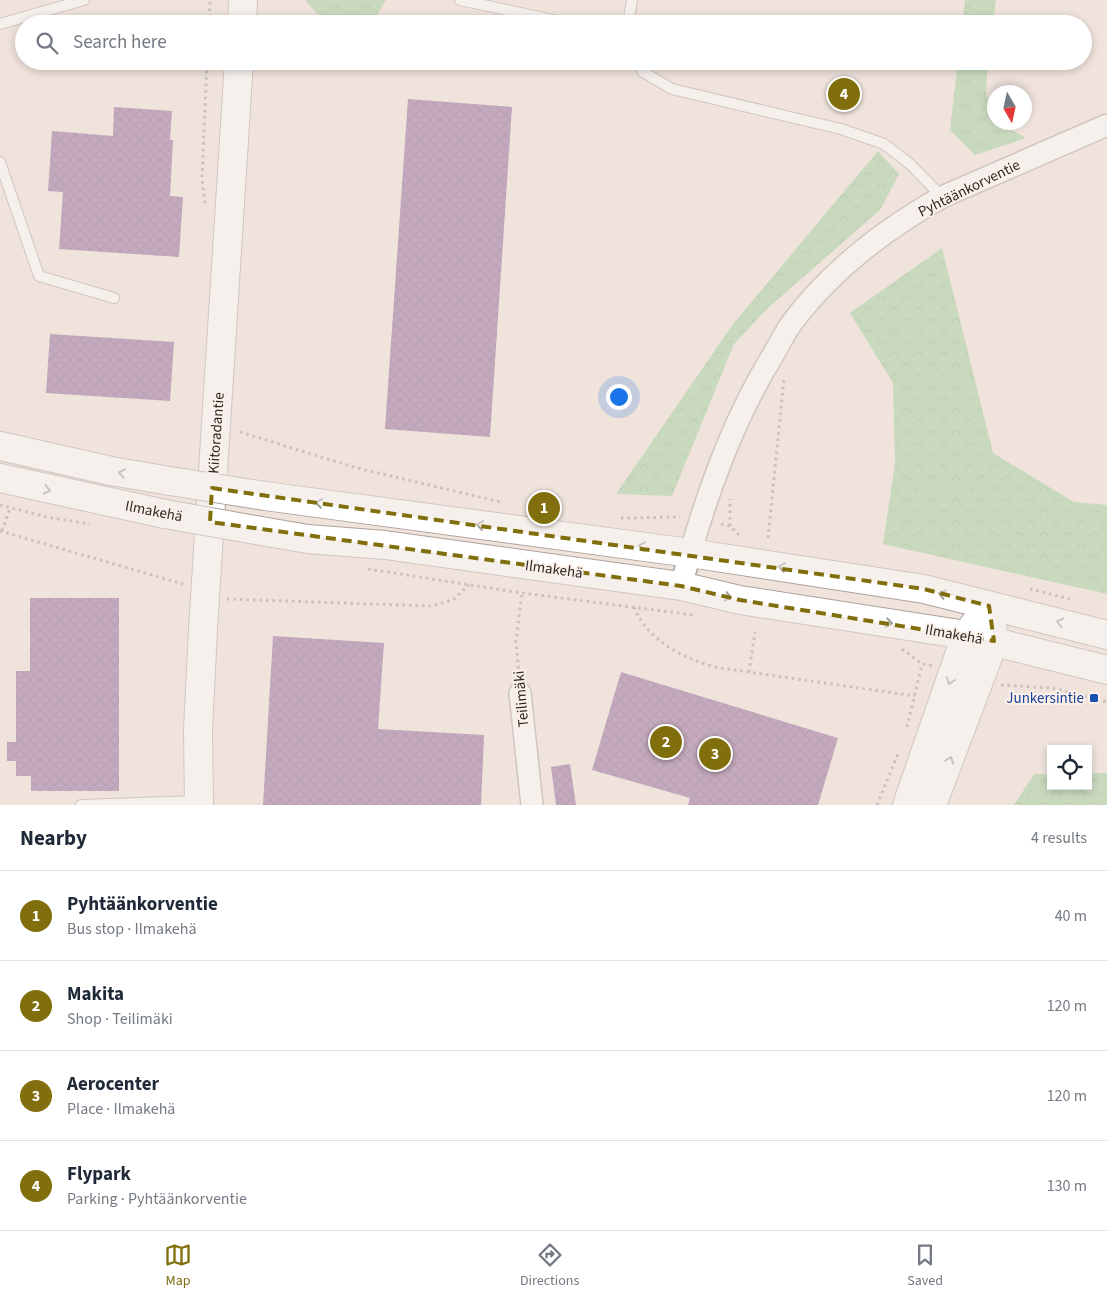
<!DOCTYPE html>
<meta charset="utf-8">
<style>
:root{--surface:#fff;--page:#f2f2f3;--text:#1f2937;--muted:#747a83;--line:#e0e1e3;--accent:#816f0d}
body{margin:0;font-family:"Source Sans 3",sans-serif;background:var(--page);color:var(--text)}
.controls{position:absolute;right:15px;bottom:15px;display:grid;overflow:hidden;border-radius:0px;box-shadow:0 2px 8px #0003}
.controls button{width:45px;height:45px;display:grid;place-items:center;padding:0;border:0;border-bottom:1px solid var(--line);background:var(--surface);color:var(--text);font:25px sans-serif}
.compass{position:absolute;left:987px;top:85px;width:45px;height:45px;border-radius:50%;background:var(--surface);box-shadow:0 2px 8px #0003;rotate:171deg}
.you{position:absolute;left:618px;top:396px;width:18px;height:18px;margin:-12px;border:4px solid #fff;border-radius:50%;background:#1a73e8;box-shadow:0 0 0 8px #1a73e833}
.badge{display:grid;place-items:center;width:32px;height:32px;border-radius:50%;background:var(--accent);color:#fff;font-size:16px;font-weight:700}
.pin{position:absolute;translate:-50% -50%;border:2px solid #fff;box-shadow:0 1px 5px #0006}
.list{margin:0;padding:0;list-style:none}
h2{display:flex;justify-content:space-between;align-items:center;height:65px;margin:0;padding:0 20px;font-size:21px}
h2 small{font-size:16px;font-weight:400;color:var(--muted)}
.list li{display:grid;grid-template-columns:32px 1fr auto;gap:15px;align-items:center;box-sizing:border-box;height:90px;padding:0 20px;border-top:1px solid var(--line)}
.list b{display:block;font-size:19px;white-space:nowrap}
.list p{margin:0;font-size:16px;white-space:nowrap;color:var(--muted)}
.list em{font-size:16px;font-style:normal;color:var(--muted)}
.icon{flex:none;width:28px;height:28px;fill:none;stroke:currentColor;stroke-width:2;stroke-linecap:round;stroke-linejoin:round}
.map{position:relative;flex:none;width:1107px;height:805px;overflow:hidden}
.search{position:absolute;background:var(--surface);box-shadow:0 2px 8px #0003;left:15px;right:15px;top:15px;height:55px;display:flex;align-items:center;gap:12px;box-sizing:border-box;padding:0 18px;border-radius:28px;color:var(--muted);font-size:19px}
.sheet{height:425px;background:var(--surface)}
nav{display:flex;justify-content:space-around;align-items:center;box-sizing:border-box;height:70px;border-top:1px solid var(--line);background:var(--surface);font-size:14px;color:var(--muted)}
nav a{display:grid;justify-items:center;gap:2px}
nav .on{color:var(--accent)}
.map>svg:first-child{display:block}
.grass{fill:url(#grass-tufts)}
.forest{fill:url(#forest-crowns)}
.building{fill:url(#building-cross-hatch)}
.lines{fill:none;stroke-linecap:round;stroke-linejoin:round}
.service-casing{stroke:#aea29c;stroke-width:12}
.minor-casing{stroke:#aea29c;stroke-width:24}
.secondary-casing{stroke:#aea29c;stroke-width:30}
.path{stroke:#a19893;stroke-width:3;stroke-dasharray:2.5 4;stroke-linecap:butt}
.service{stroke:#fff;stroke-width:10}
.minor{stroke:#fff;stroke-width:21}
.secondary{stroke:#fff;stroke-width:28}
.secondary-bridge-casing{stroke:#aea29c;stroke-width:30;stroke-linecap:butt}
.secondary-bridge{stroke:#fff;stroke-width:28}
.oneway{stroke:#a09f9d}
.marked{fill:none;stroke:#816f0d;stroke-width:4;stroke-dasharray:10 6;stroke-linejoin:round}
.transit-dot{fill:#1a4fb4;stroke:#fdf0ea;stroke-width:2}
.labels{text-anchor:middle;stroke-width:4;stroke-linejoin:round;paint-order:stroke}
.street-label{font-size:15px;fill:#2d2926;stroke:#fdf0ea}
.transit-label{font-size:15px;fill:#164399;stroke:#fdf0ea;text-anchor:end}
</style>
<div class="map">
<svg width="1107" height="805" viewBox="0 0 1107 805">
<defs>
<pattern id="grass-tufts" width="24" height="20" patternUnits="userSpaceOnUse" patternTransform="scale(1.25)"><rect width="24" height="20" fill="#9bcd99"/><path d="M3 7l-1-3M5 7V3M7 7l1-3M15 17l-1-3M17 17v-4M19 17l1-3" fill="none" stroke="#86b084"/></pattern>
<pattern id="forest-crowns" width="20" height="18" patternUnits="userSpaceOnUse" patternTransform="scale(1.25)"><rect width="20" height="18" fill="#9bcd99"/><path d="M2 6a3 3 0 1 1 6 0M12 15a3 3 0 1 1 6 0" fill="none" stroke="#86b084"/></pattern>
<pattern id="building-cross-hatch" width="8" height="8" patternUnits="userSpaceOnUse" patternTransform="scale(1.25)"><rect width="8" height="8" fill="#926399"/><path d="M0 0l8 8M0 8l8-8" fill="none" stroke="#78527d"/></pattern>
</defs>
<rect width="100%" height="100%" fill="#efe3dc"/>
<g class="grass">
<path d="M305,0h81l-14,24h-46z"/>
<path d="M965,0h31l-3,24h-31z"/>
<path d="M958,61h30l-2,29 5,28 35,20 -51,17 -25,-25z"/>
</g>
<g class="forest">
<path d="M878,151l21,23 -19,36 -112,98 -34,36 -62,152 -56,-2 117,-170z"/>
<path d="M942,248l51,205 81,49 33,3v89l-224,-50 12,-80 -2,-81 -43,-70z"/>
<path d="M1088,773h19v32h-93l20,-31h17v12h37z"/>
</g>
<g class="building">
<path d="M408,99l104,8 -22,330 -105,-8z"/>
<path d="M114,107l58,4 -2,29h3l-3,56 13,1 -4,60 -120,-8 4,-57 -15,-1 4,-60 61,5z"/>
<path d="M50,334l124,8 -4,59 -124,-8z"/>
<path d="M30,598h89v193h-88v-15h-15v-15h-9v-19h9v-71h14z"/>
<path d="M273,636l111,7 -6,86 106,6 -3,70h-218z"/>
<path d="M621,672l217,66 -20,67h-130l2,-7 -98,-28z"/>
<path d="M570,764l6,41h-20l-5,-38z"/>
</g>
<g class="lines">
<g class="service-casing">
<g id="service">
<path d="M460,0l112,24"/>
<path d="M0,24l84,-24"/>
<path d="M628,24l4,-24"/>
<path d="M638,61l5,11 29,17 169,40 43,15 26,20 32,33"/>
<path d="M0,162l39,114 75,22"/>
<path d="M81,805l117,-4"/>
</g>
</g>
<g class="minor-casing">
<g id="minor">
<path d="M681,586c22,-81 48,-159 92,-231 7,-12 13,-25 21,-35 39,-51 93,-92 148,-123l165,-72"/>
<path d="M520,693l12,112"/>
</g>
</g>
<g class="secondary-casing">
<g id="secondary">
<path d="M242,24l1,-24"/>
<path d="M0,446l111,25 59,10"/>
<path d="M0,478l165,36"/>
<path d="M265,496l425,57 234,36 183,46"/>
<path d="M261,531l47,8 77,6 296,41 59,14 226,35 141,35"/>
<path d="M199,805l-1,-76 5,-100 36,-568"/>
<path d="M907,805l59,-170 11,-14"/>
<path d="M932,805l62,-164 -2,-16"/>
</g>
</g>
<g class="path">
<path d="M209,16l11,1"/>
<path d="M209,24l1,-24"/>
<path d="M205,203l-3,-24 5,-118"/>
<path d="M240,432l117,36 144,34"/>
<path d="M0,505l47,12 43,7"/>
<path d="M621,518l59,-1"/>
<path d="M721,524l9,2 10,10"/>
<path d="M730,526v-27"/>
<path d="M0,531l183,53"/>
<path d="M2,531l8,-23"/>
<path d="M768,538l16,-160"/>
<path d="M368,569l154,24 172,22"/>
<path d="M1030,589l40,10"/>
<path d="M227,599l204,7 22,-6 16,-15"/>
<path d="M634,607c14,34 46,49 80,60l201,29"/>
<path d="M902,649l20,15 11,2"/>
<path d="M749,672l6,-40"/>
<path d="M519,675l-3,-34 6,-48"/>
<path d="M1001,685l51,3 55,14"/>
<path d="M907,727l15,-63"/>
<path d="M877,805l22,-54"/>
</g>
<use href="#service" class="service"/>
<use href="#minor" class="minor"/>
<use href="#secondary" class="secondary"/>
<g class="secondary-bridge-casing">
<g id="secondary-bridge">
<path d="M170,481l95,15"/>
<path d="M165,514l96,17"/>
</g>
</g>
<use href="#secondary-bridge" class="secondary-bridge"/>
</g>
<defs><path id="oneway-chevron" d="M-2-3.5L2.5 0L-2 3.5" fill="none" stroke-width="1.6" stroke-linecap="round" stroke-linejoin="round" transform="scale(1.25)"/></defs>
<g class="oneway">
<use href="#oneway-chevron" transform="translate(122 473) rotate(-170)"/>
<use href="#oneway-chevron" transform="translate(47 490) rotate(13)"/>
<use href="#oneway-chevron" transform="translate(319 503) rotate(-172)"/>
<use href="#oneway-chevron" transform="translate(480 525) rotate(-172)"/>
<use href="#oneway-chevron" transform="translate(642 546) rotate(-172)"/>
<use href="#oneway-chevron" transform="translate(782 567) rotate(-171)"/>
<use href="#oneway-chevron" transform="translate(942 594) rotate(-166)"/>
<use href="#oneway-chevron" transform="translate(728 597) rotate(13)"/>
<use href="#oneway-chevron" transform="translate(1060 622) rotate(-166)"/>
<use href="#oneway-chevron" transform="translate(889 623) rotate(9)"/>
<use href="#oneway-chevron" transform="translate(950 681) rotate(109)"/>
<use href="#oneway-chevron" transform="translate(950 760) rotate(-69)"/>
</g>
<path d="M0 0H1107V805H0ZM212,488l712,101 65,17 5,35 -254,-41 -59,-14 -471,-64z" fill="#efe3dc" fill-opacity=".55" fill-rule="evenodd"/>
<path class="marked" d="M212,488l712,101 65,17 5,35 -254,-41 -59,-14 -471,-64z"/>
<rect class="transit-dot" x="1089" y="693" width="10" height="10" rx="2.5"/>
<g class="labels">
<g class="street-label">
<text transform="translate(969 188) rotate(-26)" y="5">Pyhtäänkorventie</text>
<text transform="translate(216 433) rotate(-86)" y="5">Kiitoradantie</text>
<text transform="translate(154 511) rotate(11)" y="5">Ilmakehä</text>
<text transform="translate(554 569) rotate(8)" y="5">Ilmakehä</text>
<text transform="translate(954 634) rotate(10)" y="5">Ilmakehä</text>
<text transform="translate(521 699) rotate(-95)" y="5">Teilimäki</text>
</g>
<g class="transit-label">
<text x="1084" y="703">Junkersintie</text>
</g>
</g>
</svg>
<div class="controls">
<button><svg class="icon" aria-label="locate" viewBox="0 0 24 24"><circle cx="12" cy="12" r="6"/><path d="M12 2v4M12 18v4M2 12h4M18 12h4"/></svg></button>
</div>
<svg class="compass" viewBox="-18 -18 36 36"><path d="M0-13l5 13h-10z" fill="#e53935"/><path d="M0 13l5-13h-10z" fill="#747a83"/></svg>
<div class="you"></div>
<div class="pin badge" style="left:544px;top:508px">1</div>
<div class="pin badge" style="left:666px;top:742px">2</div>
<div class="pin badge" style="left:715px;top:754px">3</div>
<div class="pin badge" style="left:844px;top:94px">4</div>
<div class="search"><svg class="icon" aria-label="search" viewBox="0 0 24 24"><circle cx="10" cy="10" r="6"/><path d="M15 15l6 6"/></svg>Search here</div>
</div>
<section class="sheet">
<h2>Nearby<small>4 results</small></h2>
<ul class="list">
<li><span class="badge">1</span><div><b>Pyhtäänkorventie</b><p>Bus stop · Ilmakehä</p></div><em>40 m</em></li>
<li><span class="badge">2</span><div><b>Makita</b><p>Shop · Teilimäki</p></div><em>120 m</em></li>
<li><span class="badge">3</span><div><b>Aerocenter</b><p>Place · Ilmakehä</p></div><em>120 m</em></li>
<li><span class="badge">4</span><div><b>Flypark</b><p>Parking · Pyhtäänkorventie</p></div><em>130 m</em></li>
</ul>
</section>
<nav>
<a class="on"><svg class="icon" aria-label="map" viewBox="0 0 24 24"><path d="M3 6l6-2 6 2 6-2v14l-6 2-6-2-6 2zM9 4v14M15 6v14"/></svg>Map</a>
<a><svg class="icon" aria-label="directions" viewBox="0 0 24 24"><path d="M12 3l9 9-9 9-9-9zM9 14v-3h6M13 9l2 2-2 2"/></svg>Directions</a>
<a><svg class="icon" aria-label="saved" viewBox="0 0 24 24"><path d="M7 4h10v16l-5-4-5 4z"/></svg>Saved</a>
</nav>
